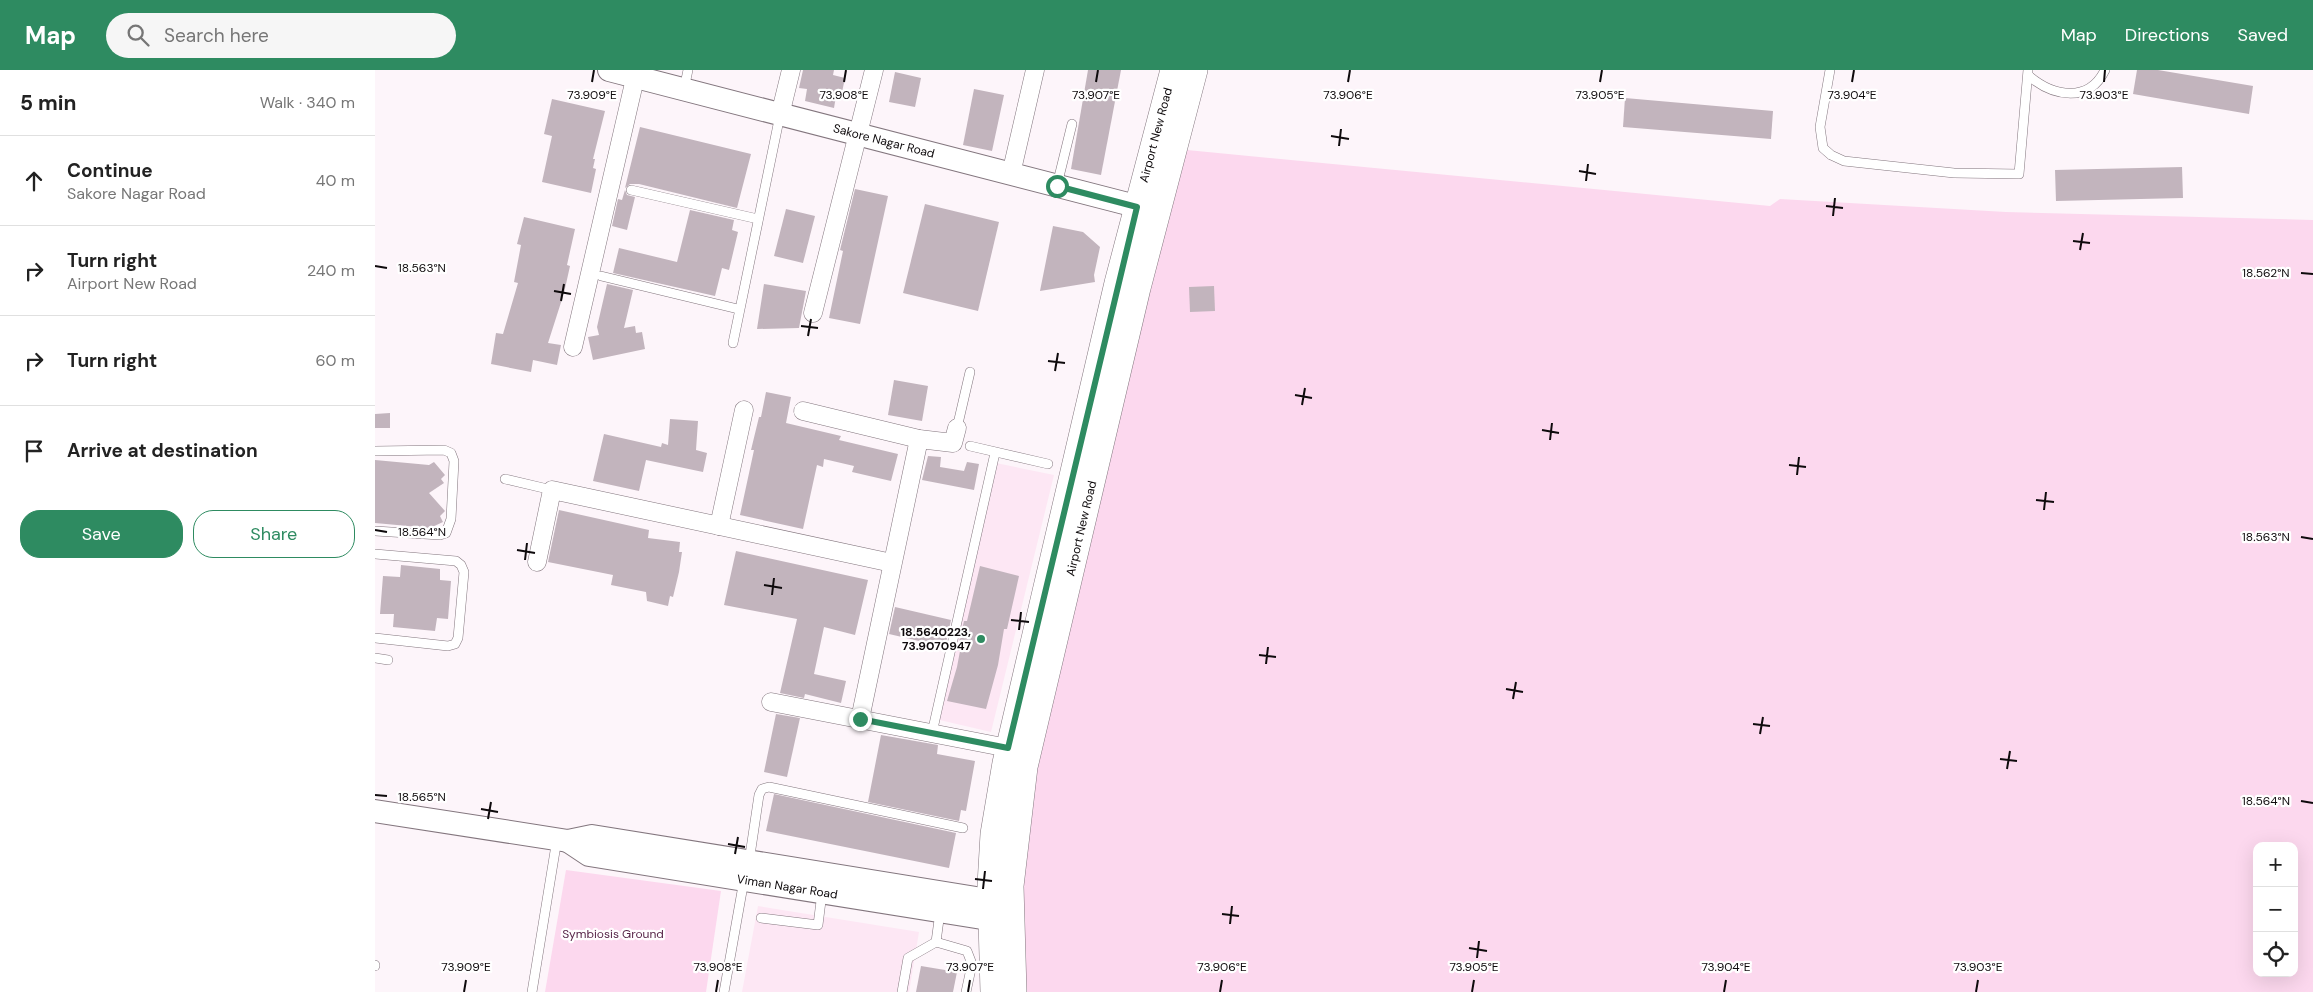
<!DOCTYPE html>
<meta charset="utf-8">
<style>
:root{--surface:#fff;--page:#f6f6f6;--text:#222;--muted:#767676;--line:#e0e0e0;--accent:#2e8b61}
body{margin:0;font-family:"DM Sans",sans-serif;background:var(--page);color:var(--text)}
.controls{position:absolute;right:15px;bottom:15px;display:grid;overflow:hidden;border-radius:10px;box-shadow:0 5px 20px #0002}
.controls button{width:45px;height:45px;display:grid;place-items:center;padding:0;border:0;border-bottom:1px solid var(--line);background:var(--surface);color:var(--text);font:25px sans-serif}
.stop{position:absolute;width:15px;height:15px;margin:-11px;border:4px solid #2e8b61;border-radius:50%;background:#fff}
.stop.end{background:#2e8b61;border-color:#fff;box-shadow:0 1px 5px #0008}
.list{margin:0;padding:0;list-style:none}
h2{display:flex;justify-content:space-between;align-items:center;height:65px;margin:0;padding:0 20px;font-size:21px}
h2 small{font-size:16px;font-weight:400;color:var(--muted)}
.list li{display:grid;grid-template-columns:32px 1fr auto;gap:15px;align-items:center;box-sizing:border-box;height:90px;padding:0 20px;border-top:1px solid var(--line)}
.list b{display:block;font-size:19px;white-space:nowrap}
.list p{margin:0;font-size:16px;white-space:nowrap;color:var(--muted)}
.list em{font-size:16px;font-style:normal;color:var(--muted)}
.actions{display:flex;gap:10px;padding:15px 20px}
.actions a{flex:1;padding:11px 0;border:1px solid var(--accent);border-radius:20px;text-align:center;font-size:18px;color:var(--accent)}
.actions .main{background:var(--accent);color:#fff}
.icon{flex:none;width:28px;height:28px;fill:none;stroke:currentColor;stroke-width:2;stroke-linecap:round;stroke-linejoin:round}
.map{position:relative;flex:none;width:1938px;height:922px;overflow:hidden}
header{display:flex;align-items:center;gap:30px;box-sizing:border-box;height:70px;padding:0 25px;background:var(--accent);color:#fff}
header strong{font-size:24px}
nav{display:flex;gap:28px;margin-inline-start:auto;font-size:18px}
.search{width:350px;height:45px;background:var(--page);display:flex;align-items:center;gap:12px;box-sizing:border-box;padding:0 18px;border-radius:28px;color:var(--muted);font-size:19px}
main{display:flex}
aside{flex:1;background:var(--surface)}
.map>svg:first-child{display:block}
.built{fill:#fde7f4}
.green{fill:#fcd8ee;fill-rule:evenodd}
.building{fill:#c2b4bd}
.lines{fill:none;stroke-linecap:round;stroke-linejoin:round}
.service-casing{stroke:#83767e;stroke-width:10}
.minor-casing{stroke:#83767e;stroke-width:19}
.tertiary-casing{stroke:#83767e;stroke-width:24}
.secondary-casing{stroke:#83767e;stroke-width:26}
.service{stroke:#fff;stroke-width:9}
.minor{stroke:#fff;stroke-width:18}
.tertiary{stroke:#fff;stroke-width:22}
.secondary{stroke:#fff;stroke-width:25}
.route{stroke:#2e8b61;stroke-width:6}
.ticks{fill:none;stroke:#0e0a0c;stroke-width:2}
.poi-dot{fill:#2e8b61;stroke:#fff;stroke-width:2}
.labels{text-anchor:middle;stroke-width:4.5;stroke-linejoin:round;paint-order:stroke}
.street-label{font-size:12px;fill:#0e0a0c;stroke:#fff}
.poi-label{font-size:12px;font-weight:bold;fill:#0e0a0c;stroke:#fff;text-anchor:end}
.park-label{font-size:12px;fill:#572548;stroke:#fff}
.ticks-label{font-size:12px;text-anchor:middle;fill:#0e0a0c;stroke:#fff;stroke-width:4.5;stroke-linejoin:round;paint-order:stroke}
</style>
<header>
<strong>Map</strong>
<div class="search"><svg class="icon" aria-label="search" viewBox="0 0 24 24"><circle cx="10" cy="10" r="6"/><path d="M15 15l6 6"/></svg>Search here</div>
<nav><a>Map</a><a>Directions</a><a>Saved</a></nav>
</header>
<main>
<aside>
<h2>5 min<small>Walk · 340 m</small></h2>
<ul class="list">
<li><svg class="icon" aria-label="ahead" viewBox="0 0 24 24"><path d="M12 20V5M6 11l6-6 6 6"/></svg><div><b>Continue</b><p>Sakore Nagar Road</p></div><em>40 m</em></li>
<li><svg class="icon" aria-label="right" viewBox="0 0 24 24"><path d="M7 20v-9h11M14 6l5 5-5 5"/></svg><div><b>Turn right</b><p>Airport New Road</p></div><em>240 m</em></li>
<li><svg class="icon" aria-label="right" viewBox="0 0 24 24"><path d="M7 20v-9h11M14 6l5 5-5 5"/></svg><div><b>Turn right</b></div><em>60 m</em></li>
<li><svg class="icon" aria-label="arrive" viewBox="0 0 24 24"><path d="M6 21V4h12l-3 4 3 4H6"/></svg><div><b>Arrive at destination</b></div></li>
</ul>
<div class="actions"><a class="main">Save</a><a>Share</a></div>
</aside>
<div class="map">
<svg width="1938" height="922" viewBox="0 0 1938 922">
<rect width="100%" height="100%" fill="#fdf5fa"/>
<g class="built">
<path d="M616,392l63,13 -63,257 -60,-14z"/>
<path d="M383,836l161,26 -10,60h-167z"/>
</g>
<g class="green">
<path d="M812,80l583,56 10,-7 226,13 307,8v772h-1290l-6,-109 11,-89 122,-509zM1882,776h37v127h-37z"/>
<path d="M191,800l155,21 -15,101h-161z"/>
</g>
<g class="building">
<path d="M428,0h31l-1,5 12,3 -4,19 -5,-1 -2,12 -29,-7 2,-12 -8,-1z"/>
<path d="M713,0h33l-20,105 -30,-6z"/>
<path d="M1762,0h21l95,16 -4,28 -116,-20z"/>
<path d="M520,2l26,6 -6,29 -26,-5z"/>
<path d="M599,19l30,6 -12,56 -29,-6z"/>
<path d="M1250,28l148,13 -2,28 -148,-12z"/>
<path d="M177,29l53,12 -12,48h2l-2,9 3,1 -5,24 -49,-11 10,-46 -8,-2z"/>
<path d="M265,57l111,27 -14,54 -98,-24h-9l-5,4z"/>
<path d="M1807,97l1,31 -127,3 -1,-31z"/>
<path d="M480,119l33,7 -28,128 -31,-6 14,-67 -3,-1z"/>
<path d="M250,120l2,5 8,2 -8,33 -15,-4 6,-27 4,1z"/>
<path d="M550,134l74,18 -21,89 -75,-18z"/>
<path d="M411,139l29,7 -12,47 -29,-7z"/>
<path d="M315,140l44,10 -2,10 6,2 -9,38 -7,-2 -7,28 -102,-23 6,-25 58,14z"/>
<path d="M149,147l51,12 -8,36 3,1 -6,27 -16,50 13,2 -4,20 -24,-5 -2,12 -40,-8 5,-31 7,1 15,-51 -4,-1 7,-37 -4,-1z"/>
<path d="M678,156l30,6 17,15 -6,28 1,7 -55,9z"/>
<path d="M232,214l26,6 -9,38 11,-2 1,7 6,-1 3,17 -52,11 -5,-23 11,-2 -2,-8z"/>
<path d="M389,214l42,7 -7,37 -42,1z"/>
<path d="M839,216l1,25 -25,1 -1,-25z"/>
<path d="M519,310l34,6 -6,35 -34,-6z"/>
<path d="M391,322l25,5 -5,26 55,13 -2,4 59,14 -7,27 -39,-9 2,-6 -30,-7 -1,8 -6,-2 -14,64 -63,-14 14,-65h-3l8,-33h2z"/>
<path d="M15,343v15h-15v-14z"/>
<path d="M295,349l28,2 -2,29 11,3 -4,19 -57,-12 -7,31 -46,-10 11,-47 57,13 1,-4 6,2z"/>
<path d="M553,386l13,1 -1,10 24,4 3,-9 12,2 -5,26 -52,-10z"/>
<path d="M0,390l54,5 5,-3 11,13 -4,4 3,4 -15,10 16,18 -5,5 3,6 -13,6 -55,-5z"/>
<path d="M184,440l90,20 -1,8 32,4 -1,10h3l-3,20 -6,25 -3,-1 -2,10 -21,-5 -1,-9 -35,-7 2,-10 -65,-13z"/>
<path d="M361,481l132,29 -13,55 -31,-8 -10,47 32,7 -5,22 -36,-9 -1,4 -24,-5 17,-74 -73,-14z"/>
<path d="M26,495l39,4v11l11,1 -3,38 -11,-1 -2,13 -42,-4 1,-13h-14l3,-38 17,1z"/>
<path d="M605,496l39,10 -12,53h-3l-6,36 -12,44 -39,-8 10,-34 3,-16 -3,-1 7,-29h3z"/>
<path d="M520,537l56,13 -6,27 -56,-13z"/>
<path d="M401,644l24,4 -13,59 -23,-5z"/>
<path d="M506,665l57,10 -1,9 38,7 -9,50 -5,-1 -2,11 -91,-19z"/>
<path d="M399,724l182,39 -7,35 -183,-37z"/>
<path d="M546,896l36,6 -4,20h-37z"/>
</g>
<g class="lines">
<g class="service-casing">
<g id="service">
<path d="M1455,0l-10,57 3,21 8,7 13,6 110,12 65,1 9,-104"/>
<path d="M1654,6c25,21 60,27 76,-6"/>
<path d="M309,19l4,-19"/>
<path d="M682,115l15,-61"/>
<path d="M256,120l127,29"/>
<path d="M226,206l137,33"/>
<path d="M358,273l47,-228"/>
<path d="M582,358l13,-56"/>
<path d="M595,376l78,18"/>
<path d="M0,381l69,-1 7,3 3,8 -3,58 -5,14 -6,2 -65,-4"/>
<path d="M130,409l47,11"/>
<path d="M0,484l81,7 5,4 3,7 -6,66 -3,6 -7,2 -73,-8"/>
<path d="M0,588l13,2"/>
<path d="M557,663l63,-280"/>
<path d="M374,792l10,-67 3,-6 7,-2 194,41"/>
<path d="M386,848l57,7 4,-32"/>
<path d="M561,872l31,9 5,13 -6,28"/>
<path d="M0,895v1"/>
<path d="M157,922l25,-153"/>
<path d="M349,922l20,-112"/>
<path d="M527,922l6,-34 28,-16 4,-30"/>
</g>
</g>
<g class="minor-casing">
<g id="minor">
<path d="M405,45l11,-45"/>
<path d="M636,104l24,-104"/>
<path d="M438,243l61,-243"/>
<path d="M198,277l64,-277"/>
<path d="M428,341l116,28 34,4 4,-15"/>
<path d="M344,456l25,-116"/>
<path d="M162,492l15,-72 340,73"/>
<path d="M396,632l237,46"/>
<path d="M485,649l59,-280"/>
</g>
</g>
<g class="tertiary-casing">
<g id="tertiary">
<path id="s1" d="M234,0l546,141"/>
<path d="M0,741l193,30 24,-5 415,67"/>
<path id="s2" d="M193,771l21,14 418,67"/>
</g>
</g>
<g class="secondary-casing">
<g id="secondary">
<path id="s3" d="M618,922l-3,-107 3,-51 12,-71 112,-480 56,-213"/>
<path id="s4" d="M639,922l-3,-106 14,-119 113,-479 57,-218"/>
</g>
</g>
<use href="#service" class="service"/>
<use href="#minor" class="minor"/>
<use href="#tertiary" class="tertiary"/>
<use href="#secondary" class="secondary"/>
</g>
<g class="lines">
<path class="route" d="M485,649l148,29 129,-541 -80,-21"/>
</g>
<path class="ticks" d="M217,12l2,-12M469,12l2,-12M721,12l2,-12M973,12l2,-12M1225,12l2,-12M1477,12l2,-12M1729,12l1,-12M956,66l18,3M964,76l2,-17M1204,101l17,3M1211,111l2,-17M1451,136l17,2M1458,146l2,-18M1698,171l17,2M1705,180l3,-17M0,196l12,2M1926,203l12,1M179,221l17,3M186,231l3,-17M426,256l17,2M433,266l3,-17M673,291l17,2M680,301l3,-18M920,325l17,3M927,335l3,-17M1167,360l17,3M1175,370l2,-17M1414,395l17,2M1422,405l2,-18M1661,430l18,2M1669,440l2,-18M0,460l12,2M1926,467l12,2M142,480l18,3M150,490l2,-17M389,515l18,3M397,525l2,-17M636,550l18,2M644,560l2,-18M884,585l17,2M891,594l2,-17M1131,619l17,3M1138,629l3,-17M1378,654l17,2M1385,664l3,-17M1625,689l17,2M1632,699l3,-18M0,725l12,1M1926,731l12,2M106,739l17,3M113,749l3,-17M353,774l17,3M360,784l3,-17M600,809l17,2M608,819l2,-18M847,844l17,2M855,854l2,-18M1094,878l18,3M1102,888l2,-17M89,922l2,-12M341,922l2,-12M593,922l2,-12M845,922l2,-12M1097,922l2,-12M1349,922l2,-12M1601,922l2,-12"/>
<circle class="poi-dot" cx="606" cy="569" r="5"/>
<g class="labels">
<g class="street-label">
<text dy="4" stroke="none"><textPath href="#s3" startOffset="876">Airport New Road</textPath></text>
<text dy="4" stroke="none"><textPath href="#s1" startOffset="284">Sakore Nagar Road</textPath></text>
<text dy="4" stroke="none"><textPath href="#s4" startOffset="471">Airport New Road</textPath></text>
<text dy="4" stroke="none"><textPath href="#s2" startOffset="226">Viman Nagar Road</textPath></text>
</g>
<g class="poi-label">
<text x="596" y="566">18.5640223,<tspan x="596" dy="14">73.9070947</tspan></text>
</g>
<g class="park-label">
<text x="238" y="868">Symbiosis Ground</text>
</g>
</g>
<g class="ticks-label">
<text x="217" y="29">73.909°E</text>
<text x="469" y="29">73.908°E</text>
<text x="721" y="29">73.907°E</text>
<text x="973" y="29">73.906°E</text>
<text x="1225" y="29">73.905°E</text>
<text x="1477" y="29">73.904°E</text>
<text x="1729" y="29">73.903°E</text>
<text x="47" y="202">18.563°N</text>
<text x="1891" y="207">18.562°N</text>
<text x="47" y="466">18.564°N</text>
<text x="1891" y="471">18.563°N</text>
<text x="47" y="731">18.565°N</text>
<text x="1891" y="735">18.564°N</text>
<text x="91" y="901">73.909°E</text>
<text x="343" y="901">73.908°E</text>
<text x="595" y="901">73.907°E</text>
<text x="847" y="901">73.906°E</text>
<text x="1099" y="901">73.905°E</text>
<text x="1351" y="901">73.904°E</text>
<text x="1603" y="901">73.903°E</text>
</g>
</svg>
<div class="controls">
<button>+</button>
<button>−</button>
<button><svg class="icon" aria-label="locate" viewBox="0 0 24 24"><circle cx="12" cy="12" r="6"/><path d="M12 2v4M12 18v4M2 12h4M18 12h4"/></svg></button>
</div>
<div class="stop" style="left:682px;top:116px"></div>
<div class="stop end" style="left:485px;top:649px"></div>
</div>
</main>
